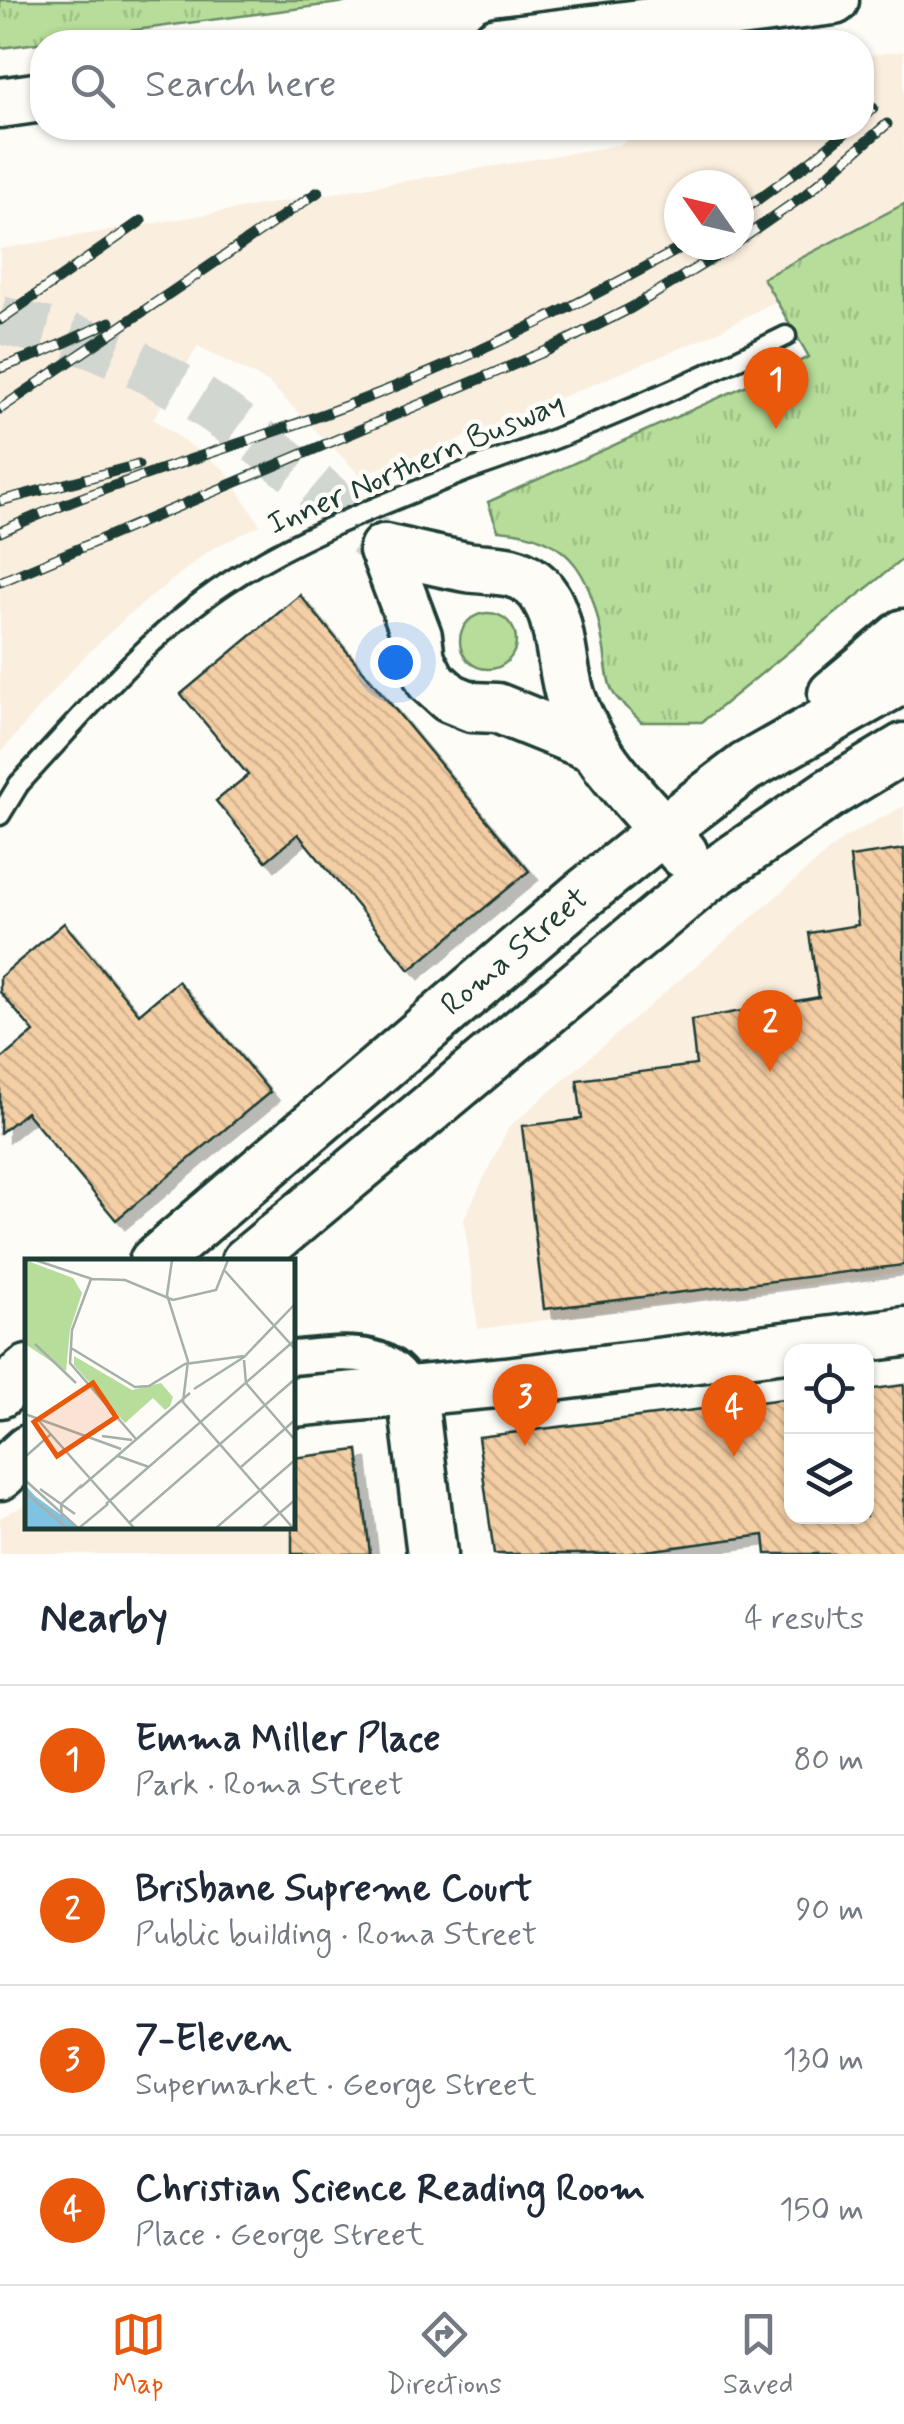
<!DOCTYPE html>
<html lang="en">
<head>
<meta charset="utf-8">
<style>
	body { margin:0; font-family:Mynerve,sans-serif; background:#f2f2f3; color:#1f2937 }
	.controls { position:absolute; right:30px; bottom:30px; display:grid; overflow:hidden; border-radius:20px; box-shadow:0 2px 8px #0004 }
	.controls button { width:90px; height:90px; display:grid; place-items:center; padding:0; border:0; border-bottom:2px solid #e0e1e3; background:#fff; color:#1f2937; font:50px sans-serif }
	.compass { position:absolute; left:664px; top:170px; width:90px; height:90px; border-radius:50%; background:#fff; box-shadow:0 2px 8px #0004; rotate:304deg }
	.you { position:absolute; left:395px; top:662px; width:35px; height:35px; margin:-25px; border:8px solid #fff; border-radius:50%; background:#1a73e8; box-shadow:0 0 0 15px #1a73e833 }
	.badge { display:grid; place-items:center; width:65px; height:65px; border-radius:50%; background:#ea580c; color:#fff; font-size:32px; font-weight:700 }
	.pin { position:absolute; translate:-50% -82px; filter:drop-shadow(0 2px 5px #0008) }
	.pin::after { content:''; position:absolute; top:52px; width:35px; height:30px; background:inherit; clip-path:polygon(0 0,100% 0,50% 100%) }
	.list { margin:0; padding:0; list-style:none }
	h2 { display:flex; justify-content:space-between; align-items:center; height:130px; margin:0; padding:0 40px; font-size:42px }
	h2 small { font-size:32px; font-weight:400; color:#747a83 }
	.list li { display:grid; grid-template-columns:65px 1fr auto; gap:30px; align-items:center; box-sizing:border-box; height:150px; padding:0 40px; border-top:2px solid #e0e1e3 }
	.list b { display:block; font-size:38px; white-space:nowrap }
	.list p { margin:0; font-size:32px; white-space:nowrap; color:#747a83 }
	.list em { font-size:32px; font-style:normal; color:#747a83 }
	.icon { flex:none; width:55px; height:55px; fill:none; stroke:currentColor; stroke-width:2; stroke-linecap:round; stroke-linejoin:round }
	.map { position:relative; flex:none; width:904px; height:1554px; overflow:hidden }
	.search { position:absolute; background:#fff; box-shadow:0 2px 8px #0004; left:30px; right:30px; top:30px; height:110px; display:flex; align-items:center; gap:25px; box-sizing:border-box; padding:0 35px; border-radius:40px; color:#747a83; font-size:38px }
	.sheet { height:730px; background:#fff }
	nav { display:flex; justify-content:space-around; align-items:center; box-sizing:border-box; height:140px; border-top:2px solid #e0e1e3; background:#fff; font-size:28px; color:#747a83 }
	nav a { display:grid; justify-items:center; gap:5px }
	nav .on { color:#ea580c }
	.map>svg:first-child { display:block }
	.built { fill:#faeede; fill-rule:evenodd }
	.park { fill:url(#park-tufts); stroke:#6a8d66; stroke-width:2.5 }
	.garden { fill:#b6dd99; stroke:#6a8d66; stroke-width:2.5 }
	.building { fill:url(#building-back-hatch); stroke:#1f3d34; stroke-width:2.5; filter:url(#shadow) }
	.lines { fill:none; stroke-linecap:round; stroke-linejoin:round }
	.secondary-tunnel { stroke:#d1d6d0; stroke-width:48; stroke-dasharray:48 24; stroke-linecap:butt }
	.lane-casing { stroke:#1f3d34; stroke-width:25 }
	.street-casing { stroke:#1f3d34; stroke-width:40 }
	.secondary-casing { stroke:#1f3d34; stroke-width:55 }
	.lane { stroke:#fdfcf7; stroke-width:18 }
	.street { stroke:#fdfcf7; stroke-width:32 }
	.secondary { stroke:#fdfcf7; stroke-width:48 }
	.rail-casing { stroke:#1f3d34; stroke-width:11 }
	.rail { stroke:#fdfcf7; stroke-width:8; stroke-dasharray:22; stroke-linecap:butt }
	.lane-bridge-casing { stroke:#1f3d34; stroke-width:25; stroke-linecap:butt }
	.lane-bridge { stroke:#fdfcf7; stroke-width:18 }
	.labels { text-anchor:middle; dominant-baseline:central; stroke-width:9; stroke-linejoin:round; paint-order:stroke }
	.street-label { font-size:32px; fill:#1f3d34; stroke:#fdfcf7 }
	.inset-road { fill:none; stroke:#a4b0a9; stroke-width:2.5 }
	.view { fill:#e8590c; fill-opacity:0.15; stroke:#e8590c; stroke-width:5 }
	.inset-edge { fill:none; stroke:#1f3d34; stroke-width:5 }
</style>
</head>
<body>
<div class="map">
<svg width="904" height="1554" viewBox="0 0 904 1554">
	<defs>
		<pattern id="park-tufts" width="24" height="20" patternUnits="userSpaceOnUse" patternTransform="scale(2.5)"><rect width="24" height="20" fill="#b6dd99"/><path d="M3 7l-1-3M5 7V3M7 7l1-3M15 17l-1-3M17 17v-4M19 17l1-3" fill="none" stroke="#9cbf84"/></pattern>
		<pattern id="building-back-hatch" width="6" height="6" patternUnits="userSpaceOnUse" patternTransform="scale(2.5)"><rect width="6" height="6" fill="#f4cea4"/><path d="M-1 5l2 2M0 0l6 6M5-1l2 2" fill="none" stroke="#d1b28e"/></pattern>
		<filter id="shadow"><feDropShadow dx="9" dy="9" stdDeviation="0" flood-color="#0004"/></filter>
	</defs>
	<rect width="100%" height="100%" fill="#fdfcf7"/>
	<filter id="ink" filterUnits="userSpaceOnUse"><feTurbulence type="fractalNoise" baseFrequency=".01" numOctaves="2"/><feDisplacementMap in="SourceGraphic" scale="20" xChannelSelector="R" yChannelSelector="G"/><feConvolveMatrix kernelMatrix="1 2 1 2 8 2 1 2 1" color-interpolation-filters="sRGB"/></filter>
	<g filter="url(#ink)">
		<g class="built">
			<path d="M904,51V204L764,277L776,301L707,337L456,441L360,475L269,383L198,346L153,419L225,470L260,525L210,550L126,617L78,663L0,753V249L619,145L645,128H862V56ZM679,185H739V245H679Z"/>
			<polygon points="904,806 904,1272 478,1329 464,1219 509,1127 844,838"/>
			<polygon points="359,1448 371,1554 0,1554 0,1518 27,1504 28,1526 292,1526 293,1456"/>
		</g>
		<g class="park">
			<polygon points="0,0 362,0 0,48"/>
			<path d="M904,204V558L702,722H641C633,713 621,704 614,694C607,683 606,663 604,649C592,581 577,535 498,530L488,502L809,357L763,278Z"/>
		</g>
		<circle class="garden" cx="488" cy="641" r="28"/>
		<g class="building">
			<polygon points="300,595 529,871 410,970 298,834 266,861 216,801 248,775 181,694"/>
			<polygon points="904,849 904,1265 544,1309 522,1126 582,1119 577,1080 696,1065 691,1020 819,997 809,933 858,925 850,857"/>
			<polygon points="64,923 139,1014 178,981 270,1092 116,1220 26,1112 0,1133 0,1060 34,1032 0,992 0,977"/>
			<polygon points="904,1385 904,1554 766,1554 764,1535 624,1554 494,1554 478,1437 792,1398 792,1516 866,1516 866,1390"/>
			<polygon points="358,1450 370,1554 292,1554 292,1458"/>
		</g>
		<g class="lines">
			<path class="secondary-tunnel" d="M0,320C37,329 75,337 111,352C214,397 303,473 384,549"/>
			<g class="lane-casing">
				<g id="lane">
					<path d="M469,470C578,433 683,387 786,336"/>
					<polyline points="0,815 19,784"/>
				</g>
			</g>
			<g class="street-casing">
				<path id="street" d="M292,1358C337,1355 390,1342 412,1392"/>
			</g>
			<g class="secondary-casing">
				<g id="secondary">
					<polyline points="497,42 834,0"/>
					<polyline points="0,103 42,97"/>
					<path d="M384,549C412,555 439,562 467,567C492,571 511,566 533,583C563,607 559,662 571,698C591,759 641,804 683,853"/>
					<polyline points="384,549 417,636 420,659 431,681 450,698 472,707 497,708 591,746"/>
					<polyline points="833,694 904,634"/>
					<polyline points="154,1262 581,896 663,830 746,767 904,678"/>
					<polyline points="246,1262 705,879 830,793 904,748"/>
					<polyline points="412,1392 432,1554"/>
					<polyline points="0,1393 28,1370"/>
					<polyline points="292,1402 506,1382 904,1332"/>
					<polyline points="0,1475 28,1450"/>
				</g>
			</g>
			<use href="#lane" class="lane"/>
			<use href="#street" class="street"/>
			<use href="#secondary" class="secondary"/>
			<g class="rail-casing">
				<g id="rail">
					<polyline points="862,118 873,108"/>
					<polyline points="739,213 812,160 851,128"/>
					<polyline points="739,241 805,195 887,124"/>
					<polyline points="0,320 141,221"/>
					<polyline points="0,368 44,352 110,322"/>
					<polyline points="0,409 318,192"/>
					<polyline points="0,501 138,465"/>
					<path d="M0,532C110,481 229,450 343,407C462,363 575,307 686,245"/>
					<polyline points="0,582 546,351 631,308 734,245"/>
				</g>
			</g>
			<use href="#rail" class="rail"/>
			<g class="lane-bridge-casing">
				<path id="lane-bridge" d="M19,784C84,714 147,636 227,583C301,534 387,503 469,470"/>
			</g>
			<use href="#lane-bridge" class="lane-bridge"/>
		</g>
	</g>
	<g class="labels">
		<g class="street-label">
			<text transform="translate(416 464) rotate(-23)">Inner Northern Busway</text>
			<text transform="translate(515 952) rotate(-40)">Roma Street</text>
		</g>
	</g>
	<g transform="translate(25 1259)">
		<rect width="270" height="270" fill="#fdfcf7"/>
		<path d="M0,1L48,19L57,34L45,71L41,112L0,85ZM49,97L107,131L136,124L148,138L145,147L140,151L128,139L100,164L49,106Z" fill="#b6dd99"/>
		<path d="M0,226L10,237L54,269H0Z" fill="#80c2e1"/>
		<path class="inset-road" d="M10,1L67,20L100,21L148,41L191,31L203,1M147,1L142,36L163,102L158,143L268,269M200,12L270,90M66,20L47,71L45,104L111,180M10,85L51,124M46,89L110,128L124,127L160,105L219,97M219,101L221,124L270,181M169,130L219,98L270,45M0,155L96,190M14,162L109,269M77,177L107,181M93,197L124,208M0,198L26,175M216,208L270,161M0,221L53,269M55,229L165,134M15,230L50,255M0,233L42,269M81,245L270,81M37,258L36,245L57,226M104,264L270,120M54,269L83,245M191,269L270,201M237,269L270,241"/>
		<path class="view" d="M68,124L91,158L32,197L9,163Z"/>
		<rect width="270" height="270" class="inset-edge"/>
	</g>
</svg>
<div class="controls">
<button><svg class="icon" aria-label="locate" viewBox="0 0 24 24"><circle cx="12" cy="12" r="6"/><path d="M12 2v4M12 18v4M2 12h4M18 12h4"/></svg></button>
<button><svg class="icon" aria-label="layers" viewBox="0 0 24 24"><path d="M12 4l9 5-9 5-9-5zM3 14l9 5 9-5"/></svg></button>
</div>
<svg class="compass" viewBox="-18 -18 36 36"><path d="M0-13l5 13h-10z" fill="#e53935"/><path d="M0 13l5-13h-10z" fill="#747a83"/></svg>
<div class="you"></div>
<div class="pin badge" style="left:776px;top:429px">1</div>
<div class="pin badge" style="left:770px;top:1072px">2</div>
<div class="pin badge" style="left:525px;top:1446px">3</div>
<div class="pin badge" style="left:734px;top:1457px">4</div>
<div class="search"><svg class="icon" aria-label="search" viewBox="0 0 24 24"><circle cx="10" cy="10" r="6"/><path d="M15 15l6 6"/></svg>Search here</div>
</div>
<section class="sheet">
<h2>Nearby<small>4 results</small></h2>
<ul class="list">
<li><span class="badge">1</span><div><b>Emma Miller Place</b><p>Park · Roma Street</p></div><em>80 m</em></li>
<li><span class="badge">2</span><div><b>Brisbane Supreme Court</b><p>Public building · Roma Street</p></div><em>90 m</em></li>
<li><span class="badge">3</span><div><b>7-Eleven</b><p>Supermarket · George Street</p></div><em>130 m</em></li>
<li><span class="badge">4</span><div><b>Christian Science Reading Room</b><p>Place · George Street</p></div><em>150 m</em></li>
</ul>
</section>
<nav>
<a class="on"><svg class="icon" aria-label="map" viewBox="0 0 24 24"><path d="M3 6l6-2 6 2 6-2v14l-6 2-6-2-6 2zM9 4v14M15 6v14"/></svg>Map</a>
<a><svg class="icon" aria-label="directions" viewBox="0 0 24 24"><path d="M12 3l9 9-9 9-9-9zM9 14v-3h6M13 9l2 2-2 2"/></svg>Directions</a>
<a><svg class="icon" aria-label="saved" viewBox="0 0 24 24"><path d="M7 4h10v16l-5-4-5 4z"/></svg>Saved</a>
</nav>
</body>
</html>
